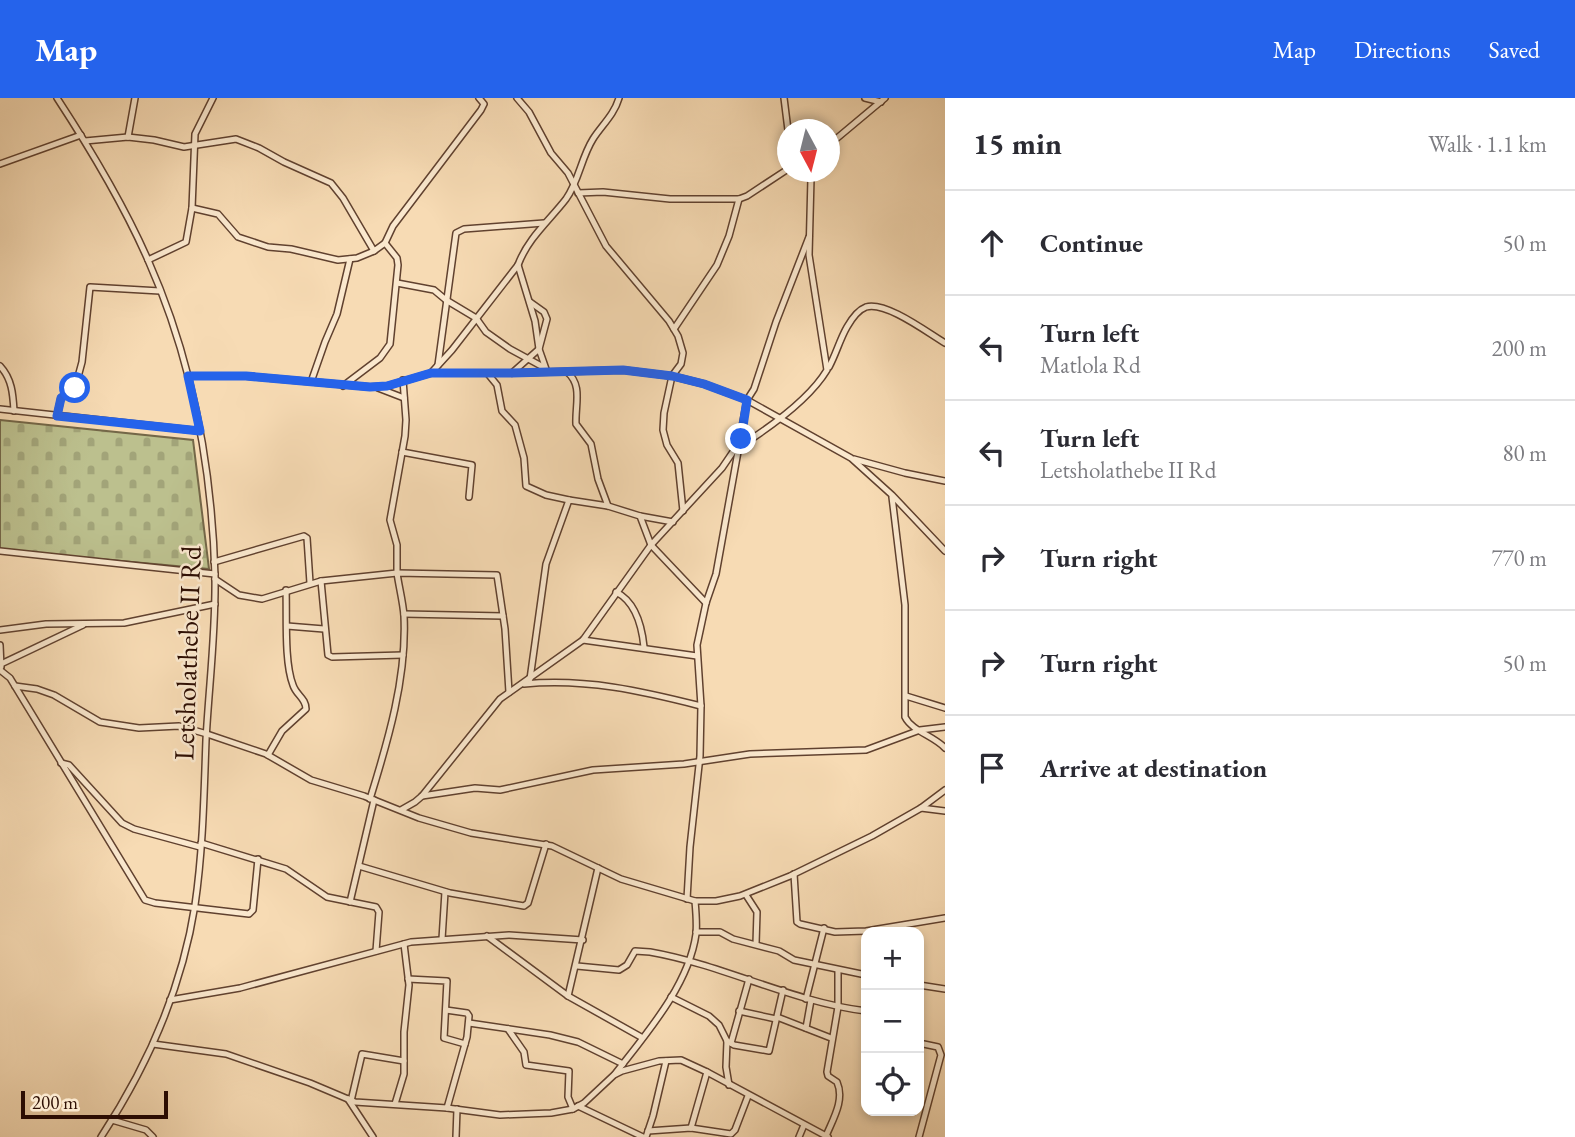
<!DOCTYPE html>
<html lang="en">
<head>
<meta charset="utf-8">
<style>
	body { margin:0; font-family:"EB Garamond",serif; background:#f7f7f7; color:#2b2b33 }
	.controls { position:absolute; right:21px; bottom:21px; display:grid; overflow:hidden; border-radius:14px; box-shadow:0 4px 10px #0003 }
	.controls button { width:63px; height:63px; display:grid; place-items:center; padding:0; border:0; border-bottom:2px solid #e1e1e2; background:#fff; color:#2b2b33; font:35px sans-serif }
	.compass { position:absolute; left:777px; top:21px; width:63px; height:63px; border-radius:50%; background:#fff; box-shadow:0 4px 10px #0003; rotate:173deg }
	.scale { position:absolute; left:21px; bottom:18px; width:147px; box-sizing:border-box; padding-left:7px; border:4px solid #2d0e03; border-top:0; font-size:19px; line-height:24px; white-space:nowrap; color:#2d0e03; -webkit-text-stroke:5px #fae8ce; paint-order:stroke }
	.stop { position:absolute; width:21px; height:21px; margin:-16px; border:5px solid #2563eb; border-radius:50%; background:#fff }
	.stop.end { background:#2563eb; border-color:#fff; box-shadow:0 2px 7px #0008 }
	.list { margin:0; padding:0; list-style:none }
	h2 { display:flex; justify-content:space-between; align-items:center; height:91px; margin:0; padding:0 28px; font-size:30px }
	h2 small { font-size:23px; font-weight:400; color:#7c7c81 }
	.list li { display:grid; grid-template-columns:46px 1fr auto; gap:21px; align-items:center; box-sizing:border-box; height:105px; padding:0 28px; border-top:2px solid #e1e1e2 }
	.list b { display:block; font-size:26px; white-space:nowrap }
	.list p { margin:0; font-size:23px; white-space:nowrap; color:#7c7c81 }
	.list em { font-size:23px; font-style:normal; color:#7c7c81 }
	.icon { flex:none; width:38px; height:38px; fill:none; stroke:currentColor; stroke-width:2; stroke-linecap:round; stroke-linejoin:round }
	.map { position:relative; flex:none; width:945px; height:1039px; overflow:hidden }
	header { display:flex; align-items:center; gap:42px; box-sizing:border-box; height:98px; padding:0 35px; background:#2563eb; color:#fff }
	header strong { font-size:33px }
	nav { display:flex; gap:38px; margin-inline-start:auto; font-size:24px }
	main { display:flex }
	aside { flex:1; background:#fff }
	.map>svg:first-child { display:block }
	.cemetery { fill:url(#cemetery-stones); stroke:#746748; stroke-width:2 }
	.lines { fill:none; stroke-linecap:round; stroke-linejoin:round }
	.minor-casing { stroke:#60412f; stroke-width:8 }
	.minor { stroke:#fae8ce; stroke-width:5 }
	.route { stroke:#2563eb; stroke-width:9 }
	.labels { text-anchor:middle; dominant-baseline:central; stroke-width:5; stroke-linejoin:round; paint-order:stroke }
	.street-label { font-size:28px; fill:#2d0e03; stroke:#fae8ce }
</style>
</head>
<body>
<header>
<strong>Map</strong>
<nav><a>Map</a><a>Directions</a><a>Saved</a></nav>
</header>
<main>
<div class="map">
<svg width="945" height="1039" viewBox="0 0 945 1039">
	<defs>
		<pattern id="cemetery-stones" width="16" height="16" patternUnits="userSpaceOnUse" patternTransform="scale(1.75)"><rect width="16" height="16" fill="#bcc08e"/><path d="M2 7V4a2 2 0 0 1 4 0v3zM10 15v-3a2 2 0 0 1 4 0v3z" fill="#a2a479"/></pattern>
	</defs>
	<rect width="100%" height="100%" fill="#f7dbb4"/>
	<filter id="stains"><feTurbulence type="fractalNoise" baseFrequency=".00286" numOctaves="4"/><feColorMatrix values="0 0 0 0 .2 0 0 0 0 .09 0 0 0 0 .02 0 0 0 .5 -.17"/></filter>
	<radialGradient id="worn" r=".72"><stop offset=".6" stop-color="#630" stop-opacity="0"/><stop offset="1" stop-color="#630" stop-opacity=".3"/></radialGradient>
	<polygon class="cemetery" points="0,322 193,342 209,471 0,452"/>
	<g class="lines">
		<g class="minor-casing">
			<g id="minor">
				<path d="M57,0C91,52 123,105 148,162C192,261 212,371 215,478C216,533 209,587 206,642C204,697 203,752 195,807C182,890 147,969 101,1039"/>
				<polyline points="517,0 529,14 551,55 568,75 606,148 669,223 678,238 683,255 681,266 672,278 664,315 663,332 667,347 678,365 683,413"/>
				<polyline points="784,0 788,32"/>
				<polyline points="865,0 881,4"/>
				<polyline points="128,39 135,0"/>
				<polyline points="85,43 128,39 154,42 184,49 236,41 259,50 284,64 331,85 343,100 374,153 385,145 397,160 398,167 390,246 380,260 343,288"/>
				<polyline points="830,46 885,0"/>
				<polyline points="0,66 81,37"/>
				<polyline points="578,95 603,94 670,101 739,101 747,98 788,71"/>
				<polyline points="192,110 218,116 238,139 268,149 291,151 338,162 357,160 374,153"/>
				<polyline points="385,145 393,128 481,12 484,6 479,0"/>
				<polyline points="148,162 186,144 192,110 195,36 213,0"/>
				<polyline points="518,167 535,223 539,251 546,271"/>
				<polyline points="397,185 434,192 446,202 476,220 486,234 510,251 545,270"/>
				<polyline points="674,231 717,167 729,138 739,101"/>
				<polyline points="438,267 456,135 464,131 544,125"/>
				<path d="M0,268C12,281 13,296 14,313"/>
				<path d="M829,269C836,256 840,241 847,229C851,222 858,212 866,209C886,203 928,235 945,245"/>
				<path d="M567,274C583,287 575,307 576,326L591,346L598,381L608,408"/>
				<path d="M431,275L452,252L518,167C528,140 549,123 566,101C579,83 581,60 593,41C602,27 614,17 619,0"/>
				<polyline points="512,275 539,251 547,221 544,214 530,204"/>
				<polyline points="488,276 497,287 502,313 515,327 524,360 526,388 546,397 569,402"/>
				<polyline points="188,278 246,278 370,289 387,288 431,275 512,275 623,272 672,278 704,286 747,302 851,360 892,397 945,453"/>
				<polyline points="311,284 325,244 337,216 350,161"/>
				<polyline points="378,290 404,300"/>
				<polyline points="0,311 200,333"/>
				<polyline points="57,318 61,300 75,290 82,264 90,189 160,193"/>
				<path d="M739,349C769,330 809,302 827,272L809,157L811,80L806,74"/>
				<polyline points="402,354 472,367 469,399"/>
				<polyline points="854,361 905,375 945,383"/>
				<path d="M892,399L905,507V619C912,633 934,638 945,650"/>
				<polyline points="640,418 673,424"/>
				<polyline points="0,453 215,476"/>
				<polyline points="214,464 304,438 307,440 310,485"/>
				<polyline points="215,481 239,497 262,501 321,483 397,475 397,447 390,422 405,338 406,322 403,282"/>
				<polyline points="321,483 328,557 332,559 403,557"/>
				<path d="M616,494C636,504 642,529 644,549"/>
				<polyline points="404,516 503,518"/>
				<polyline points="287,528 324,531"/>
				<polyline points="0,532 46,526 124,525 215,506"/>
				<polyline points="583,542 697,558"/>
				<polyline points="0,547 1,569"/>
				<polyline points="1,566 83,527"/>
				<polyline points="0,572 10,580 145,802 155,805 249,816 253,812 258,761"/>
				<polyline points="530,581 546,466 569,402 608,408 640,418 651,447 706,505"/>
				<path d="M524,586C585,580 642,593 701,608"/>
				<polyline points="15,588 37,591 54,597 100,624 139,630 179,628 207,636 266,656 311,682 364,698 419,720 471,735 552,748 621,781 695,803 716,803 740,798 790,778 872,738 921,710 945,692"/>
				<polyline points="906,598 945,610"/>
				<path d="M268,657L282,633L306,611C306,600 296,597 293,587C284,564 287,518 286,492"/>
				<polyline points="61,665 69,667 122,725 134,731 200,749"/>
				<polyline points="422,698 475,690 500,692 593,672 684,666 750,656 866,652 920,632 945,629"/>
				<path d="M370,701C388,643 407,579 404,518C403,504 399,489 397,475L497,477L505,531L509,594"/>
				<polyline points="921,710 945,713"/>
				<polyline points="401,712 415,704 422,698 500,601 583,542 651,447 722,370 739,345 747,302 754,291 776,224 809,139"/>
				<polyline points="201,745 286,771 327,799 376,809 379,814 376,853"/>
				<polyline points="359,768 450,795 524,808 528,805 546,746"/>
				<polyline points="794,776 797,824 800,826 835,834 866,833 945,820"/>
				<polyline points="746,797 757,814 756,846"/>
				<polyline points="687,801 690,749 700,658 701,608 697,547 706,505 716,476 739,348"/>
				<polyline points="350,804 374,702"/>
				<polyline points="696,834 720,834 733,841 779,853 794,862 866,877"/>
				<polyline points="487,838 568,898 641,939"/>
				<polyline points="442,841 445,794"/>
				<path d="M577,868L619,872L627,867L635,853L650,854C724,867 792,904 866,913"/>
				<polyline points="408,881 447,883 444,940 465,946"/>
				<polyline points="919,887 945,891"/>
				<polyline points="568,898 598,770"/>
				<polyline points="671,899 709,918 719,927 727,943 726,969 729,987"/>
				<polyline points="806,901 824,830"/>
				<polyline points="170,902 240,890 411,844 509,837 583,842"/>
				<polyline points="446,912 467,915 469,918 467,939 447,1010"/>
				<polyline points="739,913 776,921"/>
				<polyline points="777,919 831,940"/>
				<polyline points="469,925 550,937 578,944 623,966"/>
				<polyline points="806,930 811,902"/>
				<polyline points="508,931 524,954 526,967 569,973 568,999 573,1011"/>
				<polyline points="727,943 734,947 769,953 783,892"/>
				<polyline points="731,945 749,881"/>
				<polyline points="919,945 938,949 941,957 919,1039"/>
				<polyline points="153,946 226,956 310,985 355,1004 447,1010 500,1017 551,1015 573,1011 584,1005 614,977 622,973 659,963 681,962 707,974 828,1039"/>
				<path d="M615,976C646,936 689,887 696,836C697,826 696,814 695,803"/>
				<polyline points="348,1001 373,1039"/>
				<polyline points="351,1003 362,956 404,963"/>
				<polyline points="395,1006 404,976 404,934 409,887 404,846"/>
				<polyline points="578,1008 643,1039"/>
				<polyline points="112,1022 146,1032 153,1039"/>
				<polyline points="691,1030 707,974"/>
				<polyline points="648,1033 691,1030 731,1036 735,1032 748,998"/>
				<path d="M826,1038C833,1021 845,1002 837,984L828,978L827,974L838,909V872"/>
				<polyline points="456,1039 457,1011"/>
				<polyline points="646,1039 653,1018 666,963"/>
				<polyline points="799,1039 804,1027"/>
			</g>
		</g>
		<use href="#minor" class="minor"/>
	</g>
	<g class="lines">
		<polyline class="route" points="75,290 61,300 57,318 200,333 188,278 246,278 370,289 387,288 431,275 512,275 623,272 672,278 704,286 747,302 741,341"/>
	</g>
	<g class="labels">
		<g class="street-label">
			<text transform="translate(187 555) rotate(-88)">Letsholathebe II Rd</text>
		</g>
	</g>
	<rect width="100%" height="100%" filter="url(#stains)"/>
	<rect width="100%" height="100%" fill="url(#worn)"/>
</svg>
<div class="controls">
<button>+</button>
<button>−</button>
<button><svg class="icon" aria-label="locate" viewBox="0 0 24 24"><circle cx="12" cy="12" r="6"/><path d="M12 2v4M12 18v4M2 12h4M18 12h4"/></svg></button>
</div>
<svg class="compass" viewBox="-18 -18 36 36"><path d="M0-13l5 13h-10z" fill="#e53935"/><path d="M0 13l5-13h-10z" fill="#7c7c81"/></svg>
<div class="scale">200 m</div>
<div class="stop" style="left:75px;top:290px"></div>
<div class="stop end" style="left:741px;top:341px"></div>
</div>
<aside>
<h2>15 min<small>Walk · 1.1 km</small></h2>
<ul class="list">
<li><svg class="icon" aria-label="ahead" viewBox="0 0 24 24"><path d="M12 20V5M6 11l6-6 6 6"/></svg><div><b>Continue</b></div><em>50 m</em></li>
<li><svg class="icon" aria-label="left" viewBox="0 0 24 24"><path d="M17 20v-9H6M10 6l-5 5 5 5"/></svg><div><b>Turn left</b><p>Matlola Rd</p></div><em>200 m</em></li>
<li><svg class="icon" aria-label="left" viewBox="0 0 24 24"><path d="M17 20v-9H6M10 6l-5 5 5 5"/></svg><div><b>Turn left</b><p>Letsholathebe II Rd</p></div><em>80 m</em></li>
<li><svg class="icon" aria-label="right" viewBox="0 0 24 24"><path d="M7 20v-9h11M14 6l5 5-5 5"/></svg><div><b>Turn right</b></div><em>770 m</em></li>
<li><svg class="icon" aria-label="right" viewBox="0 0 24 24"><path d="M7 20v-9h11M14 6l5 5-5 5"/></svg><div><b>Turn right</b></div><em>50 m</em></li>
<li><svg class="icon" aria-label="arrive" viewBox="0 0 24 24"><path d="M6 21V4h12l-3 4 3 4H6"/></svg><div><b>Arrive at destination</b></div></li>
</ul>
</aside>
</main>
</body>
</html>
